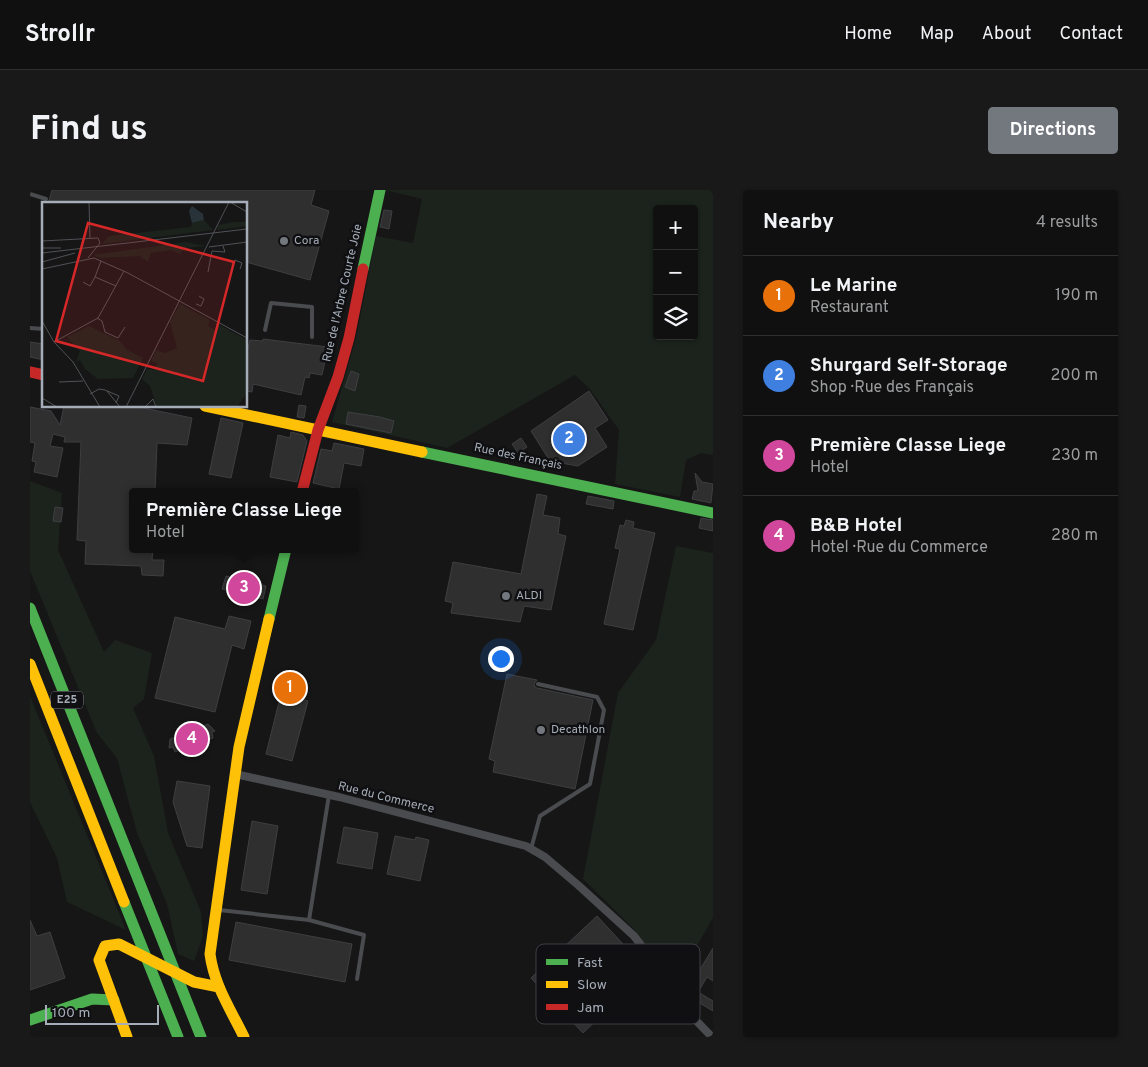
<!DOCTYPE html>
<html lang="en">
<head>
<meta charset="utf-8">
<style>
	body { margin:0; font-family:Overpass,sans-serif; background:#191919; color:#f1f3f6 }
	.controls { position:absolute; right:15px; top:15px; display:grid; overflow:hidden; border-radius:5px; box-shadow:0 1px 4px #0004 }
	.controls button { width:45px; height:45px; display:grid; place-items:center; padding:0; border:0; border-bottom:1px solid #303030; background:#101010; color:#f1f3f6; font:25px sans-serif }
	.scale { position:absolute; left:15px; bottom:12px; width:114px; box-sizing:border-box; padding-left:5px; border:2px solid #a5adb8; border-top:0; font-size:14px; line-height:18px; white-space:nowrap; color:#a5adb8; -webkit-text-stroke:4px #101012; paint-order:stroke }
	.you { position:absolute; left:470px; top:468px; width:18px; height:18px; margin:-12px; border:4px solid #fff; border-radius:50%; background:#1a73e8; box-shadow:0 0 0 8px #1a73e833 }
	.badge { display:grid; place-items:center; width:32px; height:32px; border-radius:50%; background:#73787f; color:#fff; font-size:16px; font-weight:700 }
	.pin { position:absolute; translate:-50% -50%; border:2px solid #fff; box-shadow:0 1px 5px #0006 }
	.popup { position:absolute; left:99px; top:298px; width:230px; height:65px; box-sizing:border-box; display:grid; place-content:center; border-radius:5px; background:#101010; filter:drop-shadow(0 1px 4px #0005); font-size:16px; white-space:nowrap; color:#9c9d9f }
	.popup b { font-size:19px; color:#f1f3f6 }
	.popup::after { content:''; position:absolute; left:50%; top:100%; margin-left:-10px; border:10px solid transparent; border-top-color:#101010 }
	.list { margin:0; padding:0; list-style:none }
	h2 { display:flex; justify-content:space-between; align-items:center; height:65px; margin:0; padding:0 20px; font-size:21px }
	h2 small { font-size:16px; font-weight:400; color:#9c9d9f }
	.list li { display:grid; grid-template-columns:32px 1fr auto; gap:15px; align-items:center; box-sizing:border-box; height:80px; padding:0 20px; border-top:1px solid #303030 }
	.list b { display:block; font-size:19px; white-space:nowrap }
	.list p { margin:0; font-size:16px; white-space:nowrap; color:#9c9d9f }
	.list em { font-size:16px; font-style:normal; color:#9c9d9f }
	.icon { flex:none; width:28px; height:28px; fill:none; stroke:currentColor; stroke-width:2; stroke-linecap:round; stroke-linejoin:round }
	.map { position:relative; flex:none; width:683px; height:847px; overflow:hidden; border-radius:5px }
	header { display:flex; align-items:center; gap:30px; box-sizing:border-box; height:70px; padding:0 25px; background:#101010; border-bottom:1px solid #303030 }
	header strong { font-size:24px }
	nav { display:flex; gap:28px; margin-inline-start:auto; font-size:18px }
	.intro { display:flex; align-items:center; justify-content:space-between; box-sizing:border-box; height:120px; padding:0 30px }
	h1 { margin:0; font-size:35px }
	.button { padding:12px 22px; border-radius:5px; background:#73787f; color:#fff; font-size:18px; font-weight:700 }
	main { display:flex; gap:30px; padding:0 30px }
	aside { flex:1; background:#101010; border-radius:5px; box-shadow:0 1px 4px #0004 }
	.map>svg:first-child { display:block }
	.green { fill:#1b231c; fill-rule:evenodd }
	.building { fill:#2f2f30; stroke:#3e3f42 }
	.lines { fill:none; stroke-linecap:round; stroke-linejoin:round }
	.lane { stroke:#494b4f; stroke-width:4 }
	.street { stroke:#494b4f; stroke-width:8 }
	.fast { stroke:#4caf50; stroke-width:11 }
	.slow { stroke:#ffc107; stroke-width:11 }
	.jam { stroke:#c62828; stroke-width:11 }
	.poi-dot { fill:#73787f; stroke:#101012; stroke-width:2 }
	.labels { text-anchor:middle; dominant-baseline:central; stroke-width:5; stroke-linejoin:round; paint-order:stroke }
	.shield { fill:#101012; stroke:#787e86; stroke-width:1 }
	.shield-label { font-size:11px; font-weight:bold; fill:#a5adb8 }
	.poi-label { font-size:12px; fill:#a5adb8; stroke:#101012; text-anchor:start }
	.street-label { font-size:12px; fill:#a5adb8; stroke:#101012 }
	.inset-road { fill:none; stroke:#4f5257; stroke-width:1 }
	.view { fill:#d62828; fill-opacity:0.15; stroke:#d62828; stroke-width:2.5 }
	.inset-edge { fill:none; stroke:#a5adb8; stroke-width:2.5 }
	.key { fill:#101012; stroke:#3d3f44; stroke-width:1 }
	.key-label { font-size:14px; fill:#a5adb8 }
</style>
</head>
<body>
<header>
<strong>Strollr</strong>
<nav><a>Home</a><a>Map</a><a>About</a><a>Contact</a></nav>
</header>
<div class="intro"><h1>Find us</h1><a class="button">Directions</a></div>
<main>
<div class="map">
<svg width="683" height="847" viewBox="0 0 683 847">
	<rect width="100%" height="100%" fill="#161616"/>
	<g class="green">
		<path d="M355,0H683V265L671,263L656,270L650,307L585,294L589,240L559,198L545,185L417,258L302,232L326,148L346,46L383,53L392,9ZM627,19H664V146H627Z"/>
		<polygon points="0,291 32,303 28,360 74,462 85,450 122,463 114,509 103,518 124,566 138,643 171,722 173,746 164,771 148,764 137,714 107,643 87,568 67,543 0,381"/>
		<polygon points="646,356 683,363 683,728 645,794 602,737 553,689 588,503 626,450"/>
		<polygon points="0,506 96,740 37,712 27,668 0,612"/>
	</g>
	<g class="building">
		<polygon points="22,0 285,0 281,15 299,21 280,90 216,72 216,14 18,14"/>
		<polygon points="354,20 362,21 359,39 350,37"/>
		<polygon points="233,149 298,157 292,185 280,183 279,188 275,187 271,205 223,194 222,202 216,201 216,167 220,150 233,151"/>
		<polygon points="0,152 14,154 14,170 0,167"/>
		<polygon points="321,181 329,184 325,201 315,197"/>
		<polygon points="559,201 578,230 565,238 577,257 548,276 520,271 501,241"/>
		<polygon points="269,215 276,216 274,228 267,227"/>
		<polygon points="34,216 104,216 162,228 157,255 127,253 125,302 103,302 103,359 123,359 122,370 134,370 133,386 112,385 111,376 55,374 56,351 47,350 51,252 34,252 35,247 23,244 20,256 33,258 27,287 4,282 6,272 2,271 5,253 0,252 0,217 21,221 30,235"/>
		<polygon points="318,222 350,227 364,231 361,243 316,234"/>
		<polygon points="191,228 213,233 201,288 179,284"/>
		<polygon points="261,242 273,245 277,251 267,292 240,287 248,245 260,248"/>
		<polygon points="491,248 497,257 488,263 482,254"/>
		<polygon points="304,253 334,259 331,276 314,273 309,299 283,293 291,259 302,261"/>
		<polygon points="665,283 672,292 683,294 681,313 662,309 664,301 668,301"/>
		<polygon points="507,304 517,306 513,325 530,328 528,344 536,346 521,420 494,416 490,432 421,423 423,413 415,411 423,372 491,384"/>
		<polygon points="558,306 584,311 583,319 556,314"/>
		<polygon points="25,317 33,318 31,332 23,331"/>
		<polygon points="671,328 683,330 683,341 669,338"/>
		<polygon points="596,330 604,332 603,338 625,343 603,440 574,434 590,359 585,358 590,335 594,336"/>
		<polygon points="196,386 236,396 233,409 192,399"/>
		<polygon points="199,426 221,431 214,459 202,455 185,522 125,508 145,427 195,439"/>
		<polygon points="256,484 272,488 268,508 278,511 262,571 236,564"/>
		<polygon points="477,484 507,490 504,494 505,497 507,498 563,510 545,599 463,582 465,571 459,569"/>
		<polygon points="178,534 185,541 182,542 183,548 145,562 143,557 139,558 140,549"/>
		<polygon points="147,591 180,596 172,658 157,656 143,612"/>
		<polygon points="222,631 248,636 237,704 211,700"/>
		<polygon points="314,637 348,643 342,679 307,673"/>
		<polygon points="365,646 385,650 386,647 399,650 390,691 357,684"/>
		<polygon points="567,726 618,781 553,843 501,788"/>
		<polygon points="0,730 7,746 20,742 35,788 0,800"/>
		<polygon points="206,732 322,754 315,792 199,770"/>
		<polygon points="683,758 683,791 677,787 668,802 683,811 683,821 661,808 663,805 657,801"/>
	</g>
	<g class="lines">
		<g class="lane">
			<polyline points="0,4 16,9"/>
			<polyline points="0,138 14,139"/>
			<polyline points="235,140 241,113 282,117 282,147"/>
			<polyline points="501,659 510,626 560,594 574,520 567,507 508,494"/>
			<polyline points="189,720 279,730 299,605"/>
			<polyline points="279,730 334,745 327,789"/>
		</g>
		<polyline class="street" points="205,584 309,607 496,656 515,667 548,695 604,746 614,759 650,814 682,847"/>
		<g class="fast">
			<polyline points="333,79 350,0"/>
			<polyline points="392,262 683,323"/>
			<polyline points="0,418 171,847"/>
			<polyline points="239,429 256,359"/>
			<polyline points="94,712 148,847"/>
			<polyline points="0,830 62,809 84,810"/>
		</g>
		<g class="slow">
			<polyline points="175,216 392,262"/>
			<polyline points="0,474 94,712"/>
			<polyline points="97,847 69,770 75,756 89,754 164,792 189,797"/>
			<path d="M214,847C201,820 184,795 180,764L209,557L239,429"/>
		</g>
		<g class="jam">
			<polyline points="0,182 14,185"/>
			<polyline points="272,302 288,240 308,187 319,148 333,79"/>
		</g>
	</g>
	<g class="poi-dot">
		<circle cx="254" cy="51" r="5"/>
		<circle cx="476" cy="406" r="5"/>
		<circle cx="511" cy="540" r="5"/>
	</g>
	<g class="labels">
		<rect class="shield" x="21" y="501.5" width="32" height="17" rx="4"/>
		<g class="shield-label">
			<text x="37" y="510">E25</text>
		</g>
		<g class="poi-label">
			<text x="264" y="51">Cora</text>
			<text x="486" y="406">ALDI</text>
			<text x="521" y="540">Decathlon</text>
		</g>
		<g class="street-label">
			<text transform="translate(313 103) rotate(-77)">Rue de l'Arbre Courte Joie</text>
			<text transform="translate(488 267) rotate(12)">Rue des Français</text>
			<text transform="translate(356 608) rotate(14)">Rue du Commerce</text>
		</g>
	</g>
	<g transform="translate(12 12)">
		<rect width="205" height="205" fill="#161616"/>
		<path d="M162,18L171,28L60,42L67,34L149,25L150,21ZM191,20H205V24L175,28L176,23ZM144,40L164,44L143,46L138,52L129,48L109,51L106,60L98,54L59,56L51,53ZM138,102L168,118L166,124L173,128L176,122L205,138V191L195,205H115L108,184L100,177L105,167L114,168L115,161L109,159L114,148L123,151L135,146L128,120ZM47,124L78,139L85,148L101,156L91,176L56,177L43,167L38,158L34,160L38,149L25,135Z" fill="#1b231c"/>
		<path d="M150,4L161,12L162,18L150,21L147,9Z" fill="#283339"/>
		<path class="inset-road" d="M47,0L48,37M188,0L205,10M0,39L56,36L58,41L46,56M167,45L205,40M0,46H19M0,51L205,27M59,59L53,75L74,84M0,60L33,51M190,63L193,58L200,61L198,67M0,67L52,56L86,71L205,136M166,70L170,49L183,50L181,44M41,80L48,84L53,75M154,102L159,104L162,97L157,94M55,116L60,119L63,130L76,136L83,125M0,119L12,140L31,160L58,205M12,140L56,116L82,69M17,180L41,179M65,189L78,205M48,192L57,187L63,188L77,194L74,201M0,196L15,205M84,205L187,0M103,205L111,197L114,205"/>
		<path class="view" d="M46,21L192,60L161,179L14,139Z"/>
		<rect width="205" height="205" class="inset-edge"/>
	</g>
	<rect x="506" y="754" width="164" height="80" rx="8" class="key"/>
	<rect x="516" y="769" width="22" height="6" fill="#4caf50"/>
	<rect x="516" y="791" width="22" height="7" fill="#ffc107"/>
	<rect x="516" y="814" width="22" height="6" fill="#c62828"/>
	<g class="key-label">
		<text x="547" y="777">Fast</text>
		<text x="547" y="799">Slow</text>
		<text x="547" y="822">Jam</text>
	</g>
</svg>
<div class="controls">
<button>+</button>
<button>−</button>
<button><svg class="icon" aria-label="layers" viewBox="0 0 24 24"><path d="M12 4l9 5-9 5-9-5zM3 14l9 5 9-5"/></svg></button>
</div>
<div class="scale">100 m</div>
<div class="you"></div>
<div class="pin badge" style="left:260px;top:498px;background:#e8710a">1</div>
<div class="pin badge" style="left:539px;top:249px;background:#3f7fe0">2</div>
<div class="pin badge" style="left:214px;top:398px;background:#d1479c">3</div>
<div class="popup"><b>Première Classe Liege</b>Hotel</div>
<div class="pin badge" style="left:162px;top:549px;background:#d1479c">4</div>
</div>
<aside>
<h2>Nearby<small>4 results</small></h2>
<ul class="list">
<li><span class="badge" style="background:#e8710a">1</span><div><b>Le Marine</b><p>Restaurant</p></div><em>190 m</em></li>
<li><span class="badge" style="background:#3f7fe0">2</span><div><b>Shurgard Self-Storage</b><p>Shop · Rue des Français</p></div><em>200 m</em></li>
<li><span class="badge" style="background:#d1479c">3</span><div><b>Première Classe Liege</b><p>Hotel</p></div><em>230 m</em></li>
<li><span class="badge" style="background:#d1479c">4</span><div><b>B&amp;B Hotel</b><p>Hotel · Rue du Commerce</p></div><em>280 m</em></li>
</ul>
</aside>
</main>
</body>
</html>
